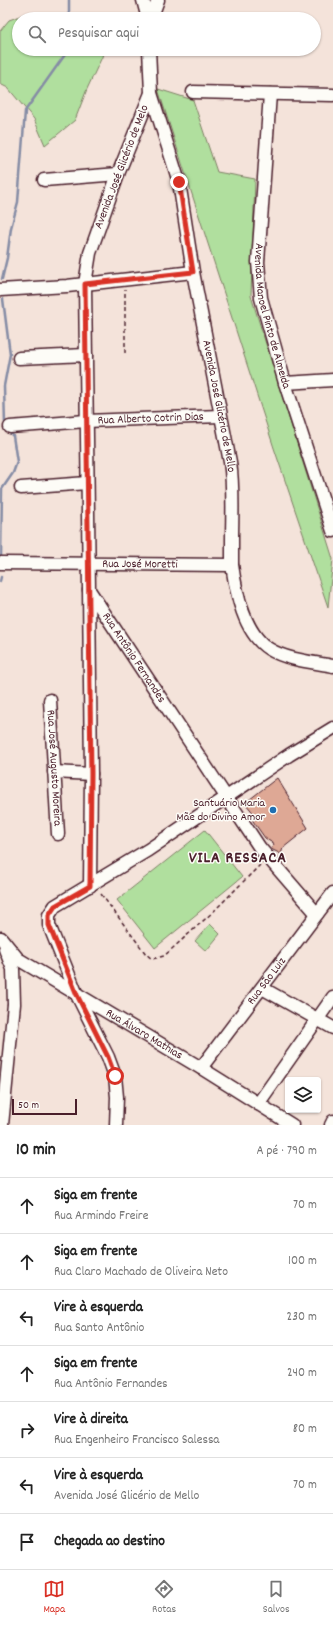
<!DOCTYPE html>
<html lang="pt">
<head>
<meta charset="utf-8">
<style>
	body { margin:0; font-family:Dekko,sans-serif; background:#f2f2f2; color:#222 }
	.controls { position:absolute; right:12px; bottom:12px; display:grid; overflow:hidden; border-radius:4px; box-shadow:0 1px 3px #0004 }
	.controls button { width:36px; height:36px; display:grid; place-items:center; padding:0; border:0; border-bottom:1px solid #e0e0e0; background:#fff; color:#222; font:20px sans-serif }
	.scale { position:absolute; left:12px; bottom:10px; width:65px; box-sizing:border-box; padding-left:4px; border:2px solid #4a1f2b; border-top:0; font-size:11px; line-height:14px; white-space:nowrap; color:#4a1f2b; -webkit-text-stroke:3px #fdfcf7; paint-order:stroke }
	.stop { position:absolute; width:12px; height:12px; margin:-9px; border:3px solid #d93025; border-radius:50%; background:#fff }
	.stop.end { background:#d93025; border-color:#fff; box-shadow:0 1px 4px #0008 }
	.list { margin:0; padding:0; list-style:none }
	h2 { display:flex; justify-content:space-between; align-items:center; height:52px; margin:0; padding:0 16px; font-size:17px }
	h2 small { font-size:13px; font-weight:400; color:#767676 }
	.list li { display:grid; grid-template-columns:26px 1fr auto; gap:12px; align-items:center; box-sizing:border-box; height:56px; padding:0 16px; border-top:1px solid #e0e0e0 }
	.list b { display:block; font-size:15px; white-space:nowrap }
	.list p { margin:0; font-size:13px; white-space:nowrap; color:#767676 }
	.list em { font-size:13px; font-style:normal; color:#767676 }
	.icon { flex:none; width:22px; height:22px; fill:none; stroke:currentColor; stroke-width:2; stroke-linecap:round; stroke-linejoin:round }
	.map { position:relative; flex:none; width:333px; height:1125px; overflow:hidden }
	.search { position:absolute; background:#fff; box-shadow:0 1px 3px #0004; left:12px; right:12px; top:12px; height:44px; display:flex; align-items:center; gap:10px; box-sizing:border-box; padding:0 14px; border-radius:22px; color:#767676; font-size:15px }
	.sheet { height:444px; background:#fff }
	nav { display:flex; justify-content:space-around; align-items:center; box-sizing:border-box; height:56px; border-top:1px solid #e0e0e0; background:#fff; font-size:11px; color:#767676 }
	nav a { display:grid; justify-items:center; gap:2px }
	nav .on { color:#d93025 }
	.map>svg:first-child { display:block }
	.green { fill:#b0df9e; stroke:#7d7f64 }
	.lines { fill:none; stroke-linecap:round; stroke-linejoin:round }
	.stream { stroke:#858ca5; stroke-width:2.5 }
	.building { fill:#dea895; stroke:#4a1f2b }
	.minor-casing { stroke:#4a1f2b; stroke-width:15 }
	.path { stroke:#4a1f2b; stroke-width:1.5; stroke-dasharray:4 3; stroke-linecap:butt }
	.minor { stroke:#fdfcf7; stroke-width:12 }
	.route { stroke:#d93025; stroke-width:5 }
	.poi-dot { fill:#1f6fb2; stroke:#fdfcf7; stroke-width:1.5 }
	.labels { text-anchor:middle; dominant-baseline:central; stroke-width:3; stroke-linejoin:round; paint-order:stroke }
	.street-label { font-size:12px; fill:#4a1f2b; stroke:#fdfcf7 }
	.poi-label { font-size:12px; fill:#4a1f2b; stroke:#fdfcf7; text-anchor:end }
	.district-label { font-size:16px; font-weight:bold; letter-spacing:1px; fill:#4a1f2b; stroke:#fdfcf7 }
</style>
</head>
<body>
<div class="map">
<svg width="333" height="1125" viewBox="0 0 333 1125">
	<rect width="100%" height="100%" fill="#f4e3da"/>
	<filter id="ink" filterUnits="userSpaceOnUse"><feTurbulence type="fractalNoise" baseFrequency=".025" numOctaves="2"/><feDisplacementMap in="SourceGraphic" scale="8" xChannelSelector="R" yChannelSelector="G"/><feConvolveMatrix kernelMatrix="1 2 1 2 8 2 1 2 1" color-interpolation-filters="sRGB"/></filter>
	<g filter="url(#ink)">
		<g class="green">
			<polygon points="43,13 62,19 19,19 19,49 104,49 102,57 87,89 75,120 45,145 34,119 8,88 0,84 0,31 9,20 26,14"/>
			<polygon points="158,89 193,100 217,172 255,179 251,296 333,559 328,607 274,448"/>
			<polygon points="205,830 242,877 155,948 117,900"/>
			<polygon points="210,924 220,934 206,951 195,941"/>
		</g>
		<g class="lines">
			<g class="stream">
				<polyline points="69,0 69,19"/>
				<polyline points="2,279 7,258 11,228 18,202 25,111 69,49"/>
				<polyline points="3,299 10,354 4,386 5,425"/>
				<polyline points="1,557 2,489 13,473 17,462 13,436 8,431"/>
				<polyline points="0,581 1,577"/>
			</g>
		</g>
		<polygon class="building" points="277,778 308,828 283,848 281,854 271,849 274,844 265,838 253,821 256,816 245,803"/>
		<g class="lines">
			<g class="minor-casing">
				<g id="minor">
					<polyline points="143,0 148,19"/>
					<polyline points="151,19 158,0"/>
					<path id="s1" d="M149,49L151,93L118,174L90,253L85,284L89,590L260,848L317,914"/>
					<polyline points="193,92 333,95"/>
					<path id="s2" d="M151,93L179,182L193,272L230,462C234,488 232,515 232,541C232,549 232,557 232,565C236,593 244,633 269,649C287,660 312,662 333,666"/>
					<path id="s3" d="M270,94L258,262L261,298L285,383L333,531"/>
					<polyline points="44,180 118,174"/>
					<polyline points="0,290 67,286 193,272"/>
					<polyline points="19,358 86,355"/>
					<polyline points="285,383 333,380"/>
					<path id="s4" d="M10,427L86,421L220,416"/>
					<polyline points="21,488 87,483"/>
					<path id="s5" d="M0,563L232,565"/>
					<polyline points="89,590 91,774 90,886"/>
					<path id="s6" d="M50,700L58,834"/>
					<polyline points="54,772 91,774"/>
					<path id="s7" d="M1,938L18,959L201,1068L292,1125"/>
					<polyline points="262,988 333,1028"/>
					<path id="s8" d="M201,1068L333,893"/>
					<polyline points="258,1104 333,997"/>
					<polyline points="2,1125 14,1004 13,969 5,949"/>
					<polyline points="116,1125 117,1097 115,1076 108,1057 77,995 49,925 49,915 55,906 148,850 289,755 333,728"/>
					<polyline points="331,1125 333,1121"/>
				</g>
			</g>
			<g class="path">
				<polyline points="125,353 125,289"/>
				<polyline points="101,894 146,954 152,959 164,956 213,912 260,865"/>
			</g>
			<use href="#minor" class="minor"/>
		</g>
	</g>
	<g class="lines" filter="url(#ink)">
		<polyline class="route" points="115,1076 108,1057 77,995 49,925 49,915 55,906 90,886 91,774 85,284 193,272 179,182"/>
	</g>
	<circle class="poi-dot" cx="273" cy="810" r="4"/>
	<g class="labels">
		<g class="street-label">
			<text transform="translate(122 167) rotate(-69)">Avenida José Glicério de Melo</text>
			<text stroke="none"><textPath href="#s3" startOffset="224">Avenida Manoel Pinto de Almeida</textPath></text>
			<text stroke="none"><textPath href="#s2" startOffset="321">Avenida José Glicério de Mello</textPath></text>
			<text stroke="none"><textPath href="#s4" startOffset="141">Rua Alberto Cotrin Dias</textPath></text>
			<text stroke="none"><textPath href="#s5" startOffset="140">Rua José Moretti</textPath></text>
			<text stroke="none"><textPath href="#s1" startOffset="634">Rua Antônio Fernandes</textPath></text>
			<text stroke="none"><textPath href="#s6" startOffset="68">Rua José Augusto Moreira</textPath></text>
			<text stroke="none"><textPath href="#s8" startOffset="109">Rua São Luiz</textPath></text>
			<text stroke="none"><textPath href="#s7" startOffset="174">Rua Álvaro Mathias</textPath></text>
		</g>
		<g class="poi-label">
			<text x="265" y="803">Santuário Maria<tspan x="265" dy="14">Mãe do Divino Amor</tspan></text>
		</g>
		<g class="district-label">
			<text x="238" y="858">VILA RESSACA</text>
		</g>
	</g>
</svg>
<div class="controls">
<button><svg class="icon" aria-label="layers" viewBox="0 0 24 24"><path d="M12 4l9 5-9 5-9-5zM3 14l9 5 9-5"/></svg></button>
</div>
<div class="scale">50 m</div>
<div class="stop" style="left:115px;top:1076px"></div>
<div class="stop end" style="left:179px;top:182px"></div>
<div class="search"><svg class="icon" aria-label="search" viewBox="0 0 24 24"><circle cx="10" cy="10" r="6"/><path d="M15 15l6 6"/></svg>Pesquisar aqui</div>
</div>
<section class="sheet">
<h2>10 min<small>A pé · 790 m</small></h2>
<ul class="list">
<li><svg class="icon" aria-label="ahead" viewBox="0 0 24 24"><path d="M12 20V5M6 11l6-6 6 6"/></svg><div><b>Siga em frente</b><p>Rua Armindo Freire</p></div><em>70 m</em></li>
<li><svg class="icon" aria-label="ahead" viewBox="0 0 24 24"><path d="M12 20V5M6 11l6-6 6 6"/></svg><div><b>Siga em frente</b><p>Rua Claro Machado de Oliveira Neto</p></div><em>100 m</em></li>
<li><svg class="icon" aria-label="left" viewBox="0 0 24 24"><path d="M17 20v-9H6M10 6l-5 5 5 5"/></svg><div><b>Vire à esquerda</b><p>Rua Santo Antônio</p></div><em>230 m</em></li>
<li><svg class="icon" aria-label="ahead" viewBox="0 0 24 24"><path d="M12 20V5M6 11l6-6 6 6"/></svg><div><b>Siga em frente</b><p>Rua Antônio Fernandes</p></div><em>240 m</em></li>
<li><svg class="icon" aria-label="right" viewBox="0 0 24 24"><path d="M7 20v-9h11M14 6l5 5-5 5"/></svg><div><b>Vire à direita</b><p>Rua Engenheiro Francisco Salessa</p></div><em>80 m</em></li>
<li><svg class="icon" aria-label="left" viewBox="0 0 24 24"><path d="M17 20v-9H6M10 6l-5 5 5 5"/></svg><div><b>Vire à esquerda</b><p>Avenida José Glicério de Mello</p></div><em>70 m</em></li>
<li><svg class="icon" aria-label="arrive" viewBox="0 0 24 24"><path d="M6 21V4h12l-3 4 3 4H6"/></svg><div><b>Chegada ao destino</b></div></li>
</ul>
</section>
<nav>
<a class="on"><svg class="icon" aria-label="map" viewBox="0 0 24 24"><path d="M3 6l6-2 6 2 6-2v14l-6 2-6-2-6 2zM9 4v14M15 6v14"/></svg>Mapa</a>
<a><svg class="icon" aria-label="directions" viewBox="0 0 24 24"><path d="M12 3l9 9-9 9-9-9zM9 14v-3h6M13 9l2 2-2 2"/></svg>Rotas</a>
<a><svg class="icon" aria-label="saved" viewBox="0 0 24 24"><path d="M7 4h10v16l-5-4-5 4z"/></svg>Salvos</a>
</nav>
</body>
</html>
